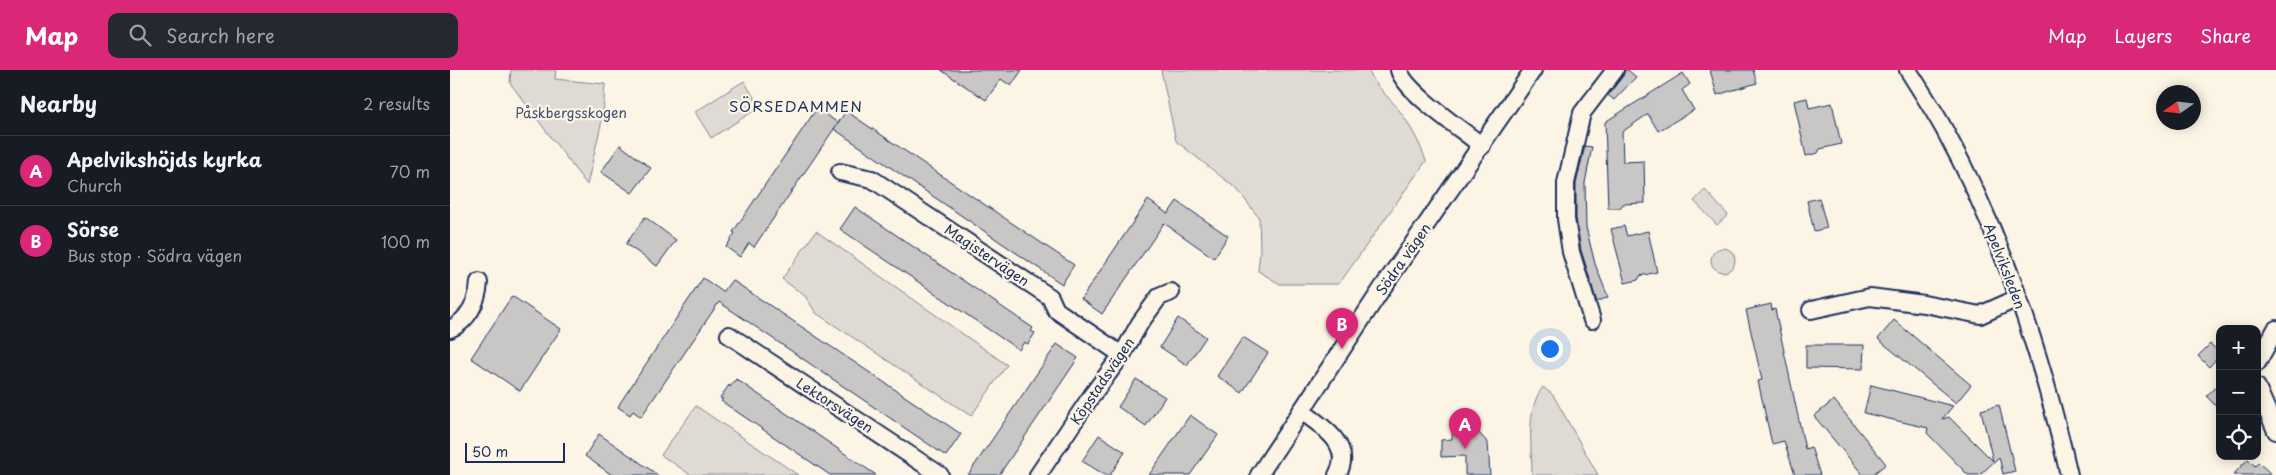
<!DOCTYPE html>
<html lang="en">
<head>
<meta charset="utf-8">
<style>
	body { margin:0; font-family:"Playpen Sans",sans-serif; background:#242831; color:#f1f3f6 }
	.controls { position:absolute; right:15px; bottom:15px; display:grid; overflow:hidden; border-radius:10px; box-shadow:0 2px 12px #0003 }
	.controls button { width:45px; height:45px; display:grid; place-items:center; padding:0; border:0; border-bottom:1px solid #363941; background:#171b24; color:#f1f3f6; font:25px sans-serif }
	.compass { position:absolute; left:1706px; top:15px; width:45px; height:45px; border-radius:50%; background:#171b24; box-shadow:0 2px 12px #0003; rotate:256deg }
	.scale { position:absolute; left:15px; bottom:12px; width:100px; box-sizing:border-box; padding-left:5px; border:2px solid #1b2f5e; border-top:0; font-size:14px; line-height:18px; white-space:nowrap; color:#1b2f5e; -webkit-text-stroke:4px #fcf5e5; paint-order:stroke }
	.you { position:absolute; left:1099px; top:278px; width:18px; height:18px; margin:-12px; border:4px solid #fff; border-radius:50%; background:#1a73e8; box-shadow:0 0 0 8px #1a73e833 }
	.badge { display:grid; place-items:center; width:32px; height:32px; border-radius:50%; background:#db2777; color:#fff; font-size:16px; font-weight:700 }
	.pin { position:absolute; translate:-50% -41px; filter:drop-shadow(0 1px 2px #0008) }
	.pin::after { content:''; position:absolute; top:26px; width:18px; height:15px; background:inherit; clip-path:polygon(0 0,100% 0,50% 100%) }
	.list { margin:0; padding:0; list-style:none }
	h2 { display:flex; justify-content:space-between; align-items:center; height:65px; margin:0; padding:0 20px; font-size:21px }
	h2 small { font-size:16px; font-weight:400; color:#9ea1a6 }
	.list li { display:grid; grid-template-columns:32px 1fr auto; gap:15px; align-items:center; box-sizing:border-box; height:70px; padding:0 20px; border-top:1px solid #363941 }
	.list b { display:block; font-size:19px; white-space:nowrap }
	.list p { margin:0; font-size:16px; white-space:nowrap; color:#9ea1a6 }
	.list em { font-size:16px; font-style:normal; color:#9ea1a6 }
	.icon { flex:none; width:28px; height:28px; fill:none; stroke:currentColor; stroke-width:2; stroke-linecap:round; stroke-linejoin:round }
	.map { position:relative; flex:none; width:1826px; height:405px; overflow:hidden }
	header { display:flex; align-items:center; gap:30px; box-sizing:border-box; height:70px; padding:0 25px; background:#db2777; color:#fff }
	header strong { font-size:24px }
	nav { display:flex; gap:28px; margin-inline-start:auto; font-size:18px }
	.search { width:350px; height:45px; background:#242831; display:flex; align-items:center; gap:12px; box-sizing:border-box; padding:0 18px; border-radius:10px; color:#9ea1a6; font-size:19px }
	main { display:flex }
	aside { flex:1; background:#171b24 }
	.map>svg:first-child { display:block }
	.green { fill:#dfdbd4; stroke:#7d8599 }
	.building { fill:#c8c7c6; stroke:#1b2f5e }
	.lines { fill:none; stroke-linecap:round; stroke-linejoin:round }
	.minor-casing { stroke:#1b2f5e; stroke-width:20 }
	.minor { stroke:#fcf5e5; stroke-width:16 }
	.labels { text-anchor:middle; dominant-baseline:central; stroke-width:4.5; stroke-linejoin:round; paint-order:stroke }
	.park-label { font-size:14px; fill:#425176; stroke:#fcf5e5 }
	.street-label { font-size:14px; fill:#1b2f5e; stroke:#fcf5e5 }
	.neighbourhood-label { font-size:15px; letter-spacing:1px; fill:#1b2f5e; stroke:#fcf5e5 }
</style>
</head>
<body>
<header>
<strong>Map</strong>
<div class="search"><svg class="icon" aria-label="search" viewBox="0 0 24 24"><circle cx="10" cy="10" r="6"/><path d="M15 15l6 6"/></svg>Search here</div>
<nav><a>Map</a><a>Layers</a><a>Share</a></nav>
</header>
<main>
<aside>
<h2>Nearby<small>2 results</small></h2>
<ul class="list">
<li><span class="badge">A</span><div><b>Apelvikshöjds kyrka</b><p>Church</p></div><em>70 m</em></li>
<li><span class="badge">B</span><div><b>Sörse</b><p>Bus stop · Södra vägen</p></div><em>100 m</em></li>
</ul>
</aside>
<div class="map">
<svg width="1826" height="405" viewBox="0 0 1826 405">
	<rect width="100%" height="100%" fill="#fcf5e5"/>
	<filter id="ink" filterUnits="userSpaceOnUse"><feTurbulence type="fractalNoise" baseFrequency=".02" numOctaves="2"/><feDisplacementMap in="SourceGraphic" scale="10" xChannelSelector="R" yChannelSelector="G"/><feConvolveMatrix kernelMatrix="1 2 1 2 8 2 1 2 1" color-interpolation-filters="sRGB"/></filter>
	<g filter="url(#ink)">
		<g class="green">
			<polygon points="61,0 106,0 105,9 155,14 153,46 137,115 60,13"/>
			<path d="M711,0H918C926,17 938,26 949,40C960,55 970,73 976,91L889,214H830L808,201L810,180L809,148L787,119L726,71Z"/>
			<polygon points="294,11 310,37 261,68 245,42"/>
			<polygon points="1255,120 1278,145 1267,155 1244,131"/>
			<polygon points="366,161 557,295 521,346 366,243 355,226 332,209"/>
			<circle cx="1273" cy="190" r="12"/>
			<path d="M1093,317L1103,325L1148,405H1082C1082,378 1075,339 1093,317Z"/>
			<polygon points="246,336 348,405 241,405 211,385"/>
		</g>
		<g class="building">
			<polygon points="491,0 572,0 561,16 551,9 536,30"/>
			<polygon points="1175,0 1178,0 1186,7 1164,30 1158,25 1173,6"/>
			<polygon points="1260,0 1303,0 1307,13 1267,25"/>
			<polygon points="1233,3 1240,14 1232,20 1244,40 1208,61 1198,44 1172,62 1173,92 1194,91 1195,133 1173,134 1170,138 1158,138 1155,52"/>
			<polygon points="1357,28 1359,38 1382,33 1391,74 1370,79 1368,83 1356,86 1344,31"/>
			<polygon points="367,38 388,53 304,177 299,173 290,187 276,177 285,163 283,162"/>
			<polygon points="396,41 624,195 612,214 384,59"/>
			<polygon points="170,75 201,98 182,123 151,102"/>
			<polygon points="1135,76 1142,77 1135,113 1136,157 1145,194 1158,227 1147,232 1131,180 1126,148 1126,114"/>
			<polygon points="1369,128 1377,158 1364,161 1357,131"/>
			<polygon points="698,130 718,144 727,131 778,166 764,188 714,153 652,244 631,229"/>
			<polygon points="405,137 583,258 581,261 585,263 578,274 574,272 569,280 390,159"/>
			<polygon points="195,147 226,170 207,196 176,174"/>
			<polygon points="1174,156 1177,166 1198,161 1207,202 1190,206 1188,210 1175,213 1161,159"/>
			<polygon points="253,208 273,222 282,210 511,364 496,386 269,232 191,347 183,341 180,345 168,337 170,333"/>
			<polygon points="62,226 111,259 70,321 21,288"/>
			<polygon points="1321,234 1322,240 1325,239 1355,379 1361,377 1370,405 1345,405 1334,371 1322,374 1308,311 1312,310 1296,240"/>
			<polygon points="728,248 756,267 737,295 710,277"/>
			<polygon points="1444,250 1521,315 1506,333 1428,269"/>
			<polygon points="793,267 818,283 792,323 767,306"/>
			<polygon points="607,274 628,288 549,405 518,405"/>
			<polygon points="1760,274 1770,282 1770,285 1759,297 1748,286"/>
			<polygon points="1356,275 1414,275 1413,299 1356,298"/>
			<polygon points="286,309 426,405 380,405 271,331 273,329 270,328 279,315 280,317"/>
			<polygon points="686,309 715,327 696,356 668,337"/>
			<polygon points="1770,313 1770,340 1756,326"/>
			<polygon points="1421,315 1503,336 1492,349 1499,347 1543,391 1531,340 1549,335 1565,401 1553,404 1549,387 1530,405 1518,405 1477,363 1478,358 1414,343"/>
			<polygon points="1384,330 1436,394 1422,405 1413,405 1364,346"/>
			<polygon points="740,345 768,365 740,405 699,405"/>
			<polygon points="1003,353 1023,353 1029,359 1029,363 1038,373 1040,405 1015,405 1015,386 991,387 991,370 1002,369"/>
			<polygon points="149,364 208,405 162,405 135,386"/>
			<polygon points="649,365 675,382 660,405 655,405 632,391"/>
			<polygon points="1798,389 1805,396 1808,392 1822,405 1783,405"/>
		</g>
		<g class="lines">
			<g class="minor-casing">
				<g id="minor">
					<path d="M949,0C955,22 1013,60 1032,76"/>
					<path d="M1458,0C1470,19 1483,39 1494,59C1553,167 1592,285 1619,405"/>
					<polyline points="390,102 422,109 600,227 606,240 672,285"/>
					<polyline points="1361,240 1420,227 1474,234 1530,245 1568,228"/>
					<polyline points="1142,250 1121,182 1116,149 1116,113 1132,43 1165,0"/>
					<path d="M0,259C18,251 28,231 29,212"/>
					<polyline points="279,265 490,405"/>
					<polyline points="1807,293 1826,259"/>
					<polyline points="1807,317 1826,361"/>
					<path d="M851,341C871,355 905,376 887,405"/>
					<polyline points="588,405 642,325 672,285 690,253 709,227 721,222"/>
					<polyline points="809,405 933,217 1083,0"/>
				</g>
			</g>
			<use href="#minor" class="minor"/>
		</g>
	</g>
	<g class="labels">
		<g class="park-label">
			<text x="121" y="42">Påskbergsskogen</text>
		</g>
		<g class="street-label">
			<text transform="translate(537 185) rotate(34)">Magistervägen</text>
			<text transform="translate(953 189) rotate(-55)">Södra vägen</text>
			<text transform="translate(1555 196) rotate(69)">Apelviksleden</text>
			<text transform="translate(652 311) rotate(-56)">Köpstadsvägen</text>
			<text transform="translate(385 335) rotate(33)">Lektorsvägen</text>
		</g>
		<g class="neighbourhood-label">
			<text x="346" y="35">SÖRSEDAMMEN</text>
		</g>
	</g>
</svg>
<div class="controls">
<button>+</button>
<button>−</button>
<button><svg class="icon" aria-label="locate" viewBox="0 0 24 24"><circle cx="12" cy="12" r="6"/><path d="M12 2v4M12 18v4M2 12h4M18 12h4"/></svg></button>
</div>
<svg class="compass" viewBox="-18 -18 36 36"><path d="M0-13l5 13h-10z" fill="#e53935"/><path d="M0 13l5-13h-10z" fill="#9ea1a6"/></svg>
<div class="scale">50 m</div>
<div class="you"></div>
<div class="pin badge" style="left:1015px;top:379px">A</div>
<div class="pin badge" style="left:892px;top:279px">B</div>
</div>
</main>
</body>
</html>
